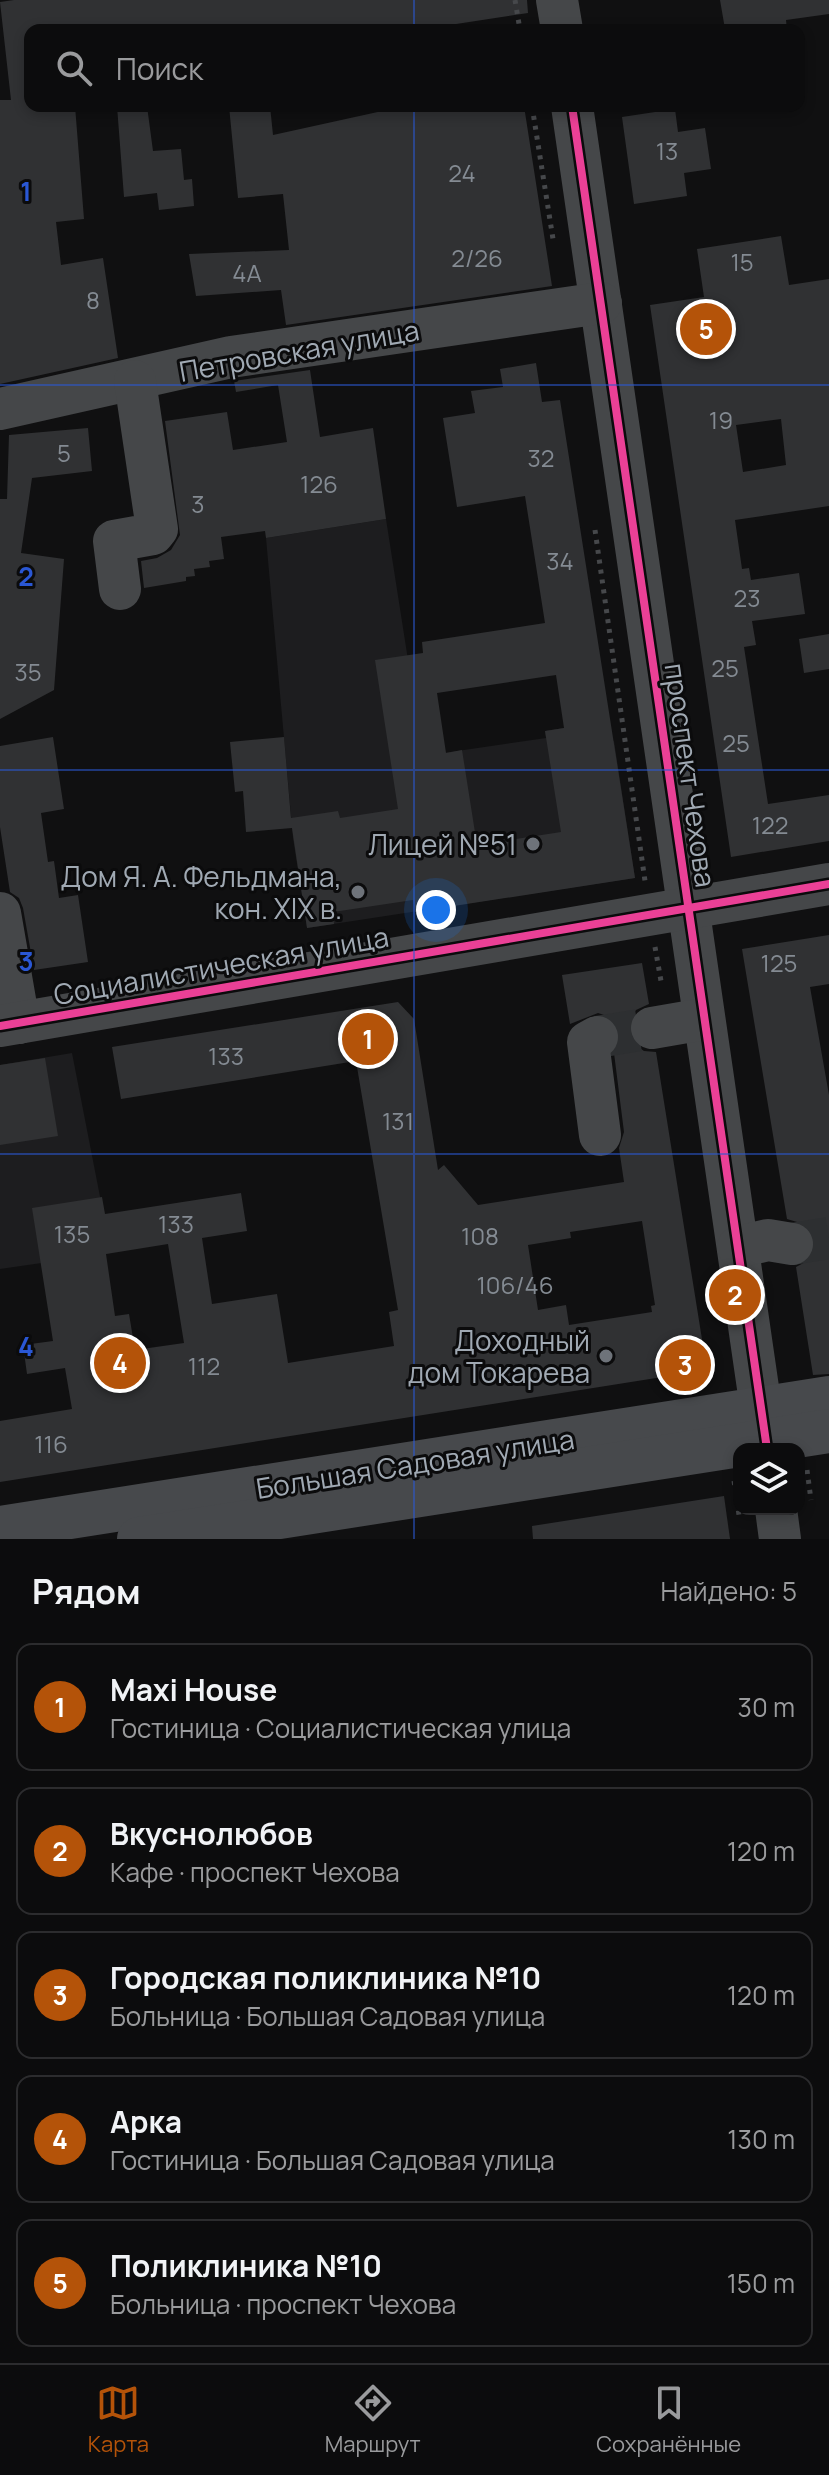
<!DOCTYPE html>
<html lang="ru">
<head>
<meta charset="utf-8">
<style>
	body { margin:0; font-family:Manrope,sans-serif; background:#1a1a1b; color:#f1f3f6 }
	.controls { position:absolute; right:24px; bottom:24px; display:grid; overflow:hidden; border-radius:16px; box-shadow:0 4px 12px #0003 }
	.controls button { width:72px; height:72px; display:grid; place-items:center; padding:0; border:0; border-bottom:2px solid #2c2c2e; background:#0c0c0d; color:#f1f3f6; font:40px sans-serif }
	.you { position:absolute; left:436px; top:910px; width:28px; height:28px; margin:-20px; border:6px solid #fff; border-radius:50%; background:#1a73e8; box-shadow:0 0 0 12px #1a73e833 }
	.badge { display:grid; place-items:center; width:52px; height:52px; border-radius:50%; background:#b45309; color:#fff; font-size:26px; font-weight:700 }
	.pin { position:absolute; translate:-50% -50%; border:4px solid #fff; box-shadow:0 2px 8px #0006 }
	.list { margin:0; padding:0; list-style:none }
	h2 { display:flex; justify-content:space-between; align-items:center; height:104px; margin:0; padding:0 32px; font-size:34px }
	h2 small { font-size:26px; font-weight:400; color:#9a9b9d }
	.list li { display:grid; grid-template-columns:52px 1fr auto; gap:24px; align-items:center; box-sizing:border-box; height:128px; margin:0 16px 16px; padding:0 16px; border:2px solid #2c2c2e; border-radius:16px }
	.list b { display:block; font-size:30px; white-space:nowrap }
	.list p { margin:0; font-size:26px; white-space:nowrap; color:#9a9b9d }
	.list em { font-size:26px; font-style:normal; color:#9a9b9d }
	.icon { flex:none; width:44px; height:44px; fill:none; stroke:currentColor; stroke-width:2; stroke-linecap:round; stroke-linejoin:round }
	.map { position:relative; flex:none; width:829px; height:1539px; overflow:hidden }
	.search { position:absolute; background:#0c0c0d; box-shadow:0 4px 12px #0003; left:24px; right:24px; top:24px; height:88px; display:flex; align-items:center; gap:20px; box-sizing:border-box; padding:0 28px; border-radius:16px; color:#9a9b9d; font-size:30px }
	.sheet { height:824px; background:#0c0c0d }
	nav { display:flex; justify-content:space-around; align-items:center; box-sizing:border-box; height:112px; border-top:2px solid #2c2c2e; background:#0c0c0d; font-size:22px; color:#9a9b9d }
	nav a { display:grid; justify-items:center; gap:4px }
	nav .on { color:#b45309 }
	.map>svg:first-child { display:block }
	.built { fill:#1d1d1f }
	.building { fill:#303133; fill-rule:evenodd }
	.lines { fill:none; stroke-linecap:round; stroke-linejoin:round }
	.minor-tunnel { stroke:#2d2f31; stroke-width:42; stroke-dasharray:42 21; stroke-linecap:butt }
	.path { stroke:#46484b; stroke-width:5; stroke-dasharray:4 6; stroke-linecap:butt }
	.minor { stroke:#454749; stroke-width:42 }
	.major { stroke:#47494c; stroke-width:44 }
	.cycleway-casing { stroke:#0b0b0c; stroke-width:13 }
	.cycleway { stroke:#ea4096; stroke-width:8 }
	.grid { fill:none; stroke:#2a57d4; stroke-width:2; stroke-opacity:0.55 }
	.poi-dot { fill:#6e737a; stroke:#0b0b0c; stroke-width:3 }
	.labels { text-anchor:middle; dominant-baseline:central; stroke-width:6; stroke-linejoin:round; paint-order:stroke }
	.number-label { font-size:24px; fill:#848b93 }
	.street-label { font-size:28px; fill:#a0a9b3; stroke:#0b0b0c }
	.poi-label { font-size:28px; fill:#a0a9b3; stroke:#0b0b0c; text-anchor:end }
	.grid-label { font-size:26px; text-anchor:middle; font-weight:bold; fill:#2a57d4; stroke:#0b0b0c; stroke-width:6; stroke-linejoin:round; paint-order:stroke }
</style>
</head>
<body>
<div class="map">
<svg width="829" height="1539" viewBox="0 0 829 1539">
	<rect width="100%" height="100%" fill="#101011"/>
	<g class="built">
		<polygon points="386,519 423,756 546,738 545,731 564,728 567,748 614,741 635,878 307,928 293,838 266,538"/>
		<polygon points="72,1053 111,1253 0,1269 0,1065"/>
	</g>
	<g class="building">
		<polygon points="14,0 527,0 528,13 417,30 30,30 30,106 75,106 84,219 56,222 61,265 103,258 118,358 0,384 0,100 11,100 0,2"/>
		<polygon points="720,0 829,0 829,14 786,20 787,30 754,30 754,25 725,29"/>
		<polygon points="117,106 147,106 153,151 181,149 184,180 192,179 194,206 159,210 157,193 124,197"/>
		<polygon points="229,106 270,106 273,135 405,106 524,106 552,286 286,325 281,290 196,296 189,254 289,250 283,194 238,198"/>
		<polygon points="675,109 678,132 705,128 711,169 684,173 687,196 634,204 622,117"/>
		<path d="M781,236L789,285L829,279V506L735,520L742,569L749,568L751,580L799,573L805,614L752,621L756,645L744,647L768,804L829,795V841L731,857L650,305L704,297L697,249ZM781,419L786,465L743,472L736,425Z"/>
		<path d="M536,363L542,402L560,400L635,878L415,912L413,900L333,912L334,924L307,928L292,828L246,832L243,791L235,792L230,742L284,737L291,818L338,811L340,818L398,809L375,660L423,653L422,642L545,623L525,496L457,507L443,418L475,413L471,391L503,387L500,369ZM556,675L564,728L545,731L561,832L477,845L462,750L446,753L437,693Z"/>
		<polygon points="310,370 320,437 373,428 386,519 266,538 265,531 221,537 224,559 209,561 210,567 194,569 195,576 186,577 186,581 144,588 141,561 157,558 171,550 180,535 165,421 227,412 233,450 287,442 278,385 236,392 234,381"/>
		<polygon points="88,428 92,471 32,478 21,553 64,559 54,690 0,719 0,499 7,499 9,435"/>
		<polygon points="829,634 829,669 804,673 799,639"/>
		<polygon points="53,737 64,809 41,813 48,862 54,861 59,898 78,895 88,962 34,970 23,908 19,898 10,892 0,827 0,746"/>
		<polygon points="829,935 829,984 810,987 829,1095 829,1374 813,1375 796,1267 811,1259 816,1247 815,1236 807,1225 787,1219 742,949"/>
		<path d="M642,963L649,1004L636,1010L629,1020L628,1031L634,1044L644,1051L656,1052L705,1358L694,1372L0,1482V1421L72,1409L65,1368L27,1374L23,1345L53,1341L32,1208L102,1197L105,1214L241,1193L247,1231L202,1238L212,1304L277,1294L288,1363L394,1346L389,1312L398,1310L356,1061L121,1099L112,1047L398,1002L414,1019L438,1170L444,1165L478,1205L624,1182L619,1148L624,1132L614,1053L621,1038L618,1026L610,1017L598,1013L570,1024L562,975ZM642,1221L655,1305L651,1306L652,1312L569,1325L566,1305L538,1310L528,1245L571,1238L570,1232ZM168,1244L184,1343L135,1350L129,1314L115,1316L106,1254Z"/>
		<polygon points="45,1058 58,1136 0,1145 0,1065"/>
		<polygon points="724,1496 730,1539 533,1539 532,1526"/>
	</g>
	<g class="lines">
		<g class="minor-tunnel">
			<polyline points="597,1037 652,1028"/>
			<polyline points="792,1244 829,1238"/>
		</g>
		<g class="path">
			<polyline points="515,0 520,30"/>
			<polyline points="532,106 553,239"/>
			<polyline points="595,530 645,881"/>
			<polyline points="655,947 661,981"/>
			<polyline points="807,1470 811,1500"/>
			<polyline points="734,1481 739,1515"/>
		</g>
		<g class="minor">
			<polyline points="557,0 562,30"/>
			<polyline points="572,106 766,1443"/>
			<polyline points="0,409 231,357 601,303"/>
			<polyline points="120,589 114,541 153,534 157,529 135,381"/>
			<polyline points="0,913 19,1023"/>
			<polyline points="0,1026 829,884"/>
			<polyline points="652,1028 704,1019"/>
			<polyline points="597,1037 588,1042 600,1135"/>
			<polyline points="738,1247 768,1240 792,1244"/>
			<polyline points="776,1509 780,1539"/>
		</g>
		<g class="major">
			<polyline points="0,1528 829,1398"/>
			<polyline points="139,1539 829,1431"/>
		</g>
		<g class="cycleway-casing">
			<g id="cycleway">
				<polyline points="572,106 767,1449"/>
				<polyline points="0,1026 829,884"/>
			</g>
		</g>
		<use href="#cycleway" class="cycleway"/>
	</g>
	<path class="grid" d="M414,0V30M414,106V1539M0,385H829M0,770H829M0,1154H829"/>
	<g class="poi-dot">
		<circle cx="533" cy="844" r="8"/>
		<circle cx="358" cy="892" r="8"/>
		<circle cx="606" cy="1356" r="8"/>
	</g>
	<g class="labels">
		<g class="number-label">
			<text x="667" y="150">13</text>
			<text x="462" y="172">24</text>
			<text x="477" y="257">2/26</text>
			<text x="742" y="261">15</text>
			<text x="247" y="272">4А</text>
			<text x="93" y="299">8</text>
			<text x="721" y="419">19</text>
			<text x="64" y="452">5</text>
			<text x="541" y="457">32</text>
			<text x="319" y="483">126</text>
			<text x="198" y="503">3</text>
			<text x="560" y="560">34</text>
			<text x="747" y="597">23</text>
			<text x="725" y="667">25</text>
			<text x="28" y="671">35</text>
			<text x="736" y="742">25</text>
			<text x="770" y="824">122</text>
			<text x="779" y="962">125</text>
			<text x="226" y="1055">133</text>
			<text x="398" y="1120">131</text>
			<text x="176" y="1223">133</text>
			<text x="72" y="1233">135</text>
			<text x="480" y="1235">108</text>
			<text x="515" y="1284">106/46</text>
			<text x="204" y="1365">112</text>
			<text x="51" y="1443">116</text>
		</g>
		<g class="street-label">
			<text transform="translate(299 350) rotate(-10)">Петровская улица</text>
			<text transform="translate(691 775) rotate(82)">проспект Чехова</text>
			<text transform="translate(221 965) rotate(-10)">Социалистическая улица</text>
			<text transform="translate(415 1463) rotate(-9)">Большая Садовая улица</text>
		</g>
		<g class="poi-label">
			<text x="517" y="844">Лицей №51</text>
			<text x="342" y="876">Дом Я. А. Фельдмана,<tspan x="342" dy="32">кон. ХIХ в.</tspan></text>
			<text x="590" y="1340">Доходный<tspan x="590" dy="32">дом Токарева</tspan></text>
		</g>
	</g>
	<g class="grid-label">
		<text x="26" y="201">1</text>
		<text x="26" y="586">2</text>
		<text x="26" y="971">3</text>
		<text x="26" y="1356">4</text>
	</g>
</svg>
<div class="controls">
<button><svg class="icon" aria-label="layers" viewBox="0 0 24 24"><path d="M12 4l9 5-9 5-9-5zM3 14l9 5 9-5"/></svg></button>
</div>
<div class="you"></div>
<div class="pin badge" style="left:368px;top:1039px">1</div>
<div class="pin badge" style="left:735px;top:1295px">2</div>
<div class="pin badge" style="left:685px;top:1365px">3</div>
<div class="pin badge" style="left:120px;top:1363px">4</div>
<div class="pin badge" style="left:706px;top:329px">5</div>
<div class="search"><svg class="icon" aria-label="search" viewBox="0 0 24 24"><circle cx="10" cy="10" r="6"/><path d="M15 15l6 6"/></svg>Поиск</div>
</div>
<section class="sheet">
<h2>Рядом<small>Найдено: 5</small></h2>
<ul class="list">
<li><span class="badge">1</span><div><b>Maxi House</b><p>Гостиница · Социалистическая улица</p></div><em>30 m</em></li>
<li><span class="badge">2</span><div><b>Вкуснолюбов</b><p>Кафе · проспект Чехова</p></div><em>120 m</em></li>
<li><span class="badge">3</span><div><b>Городская поликлиника №10</b><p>Больница · Большая Садовая улица</p></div><em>120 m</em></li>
<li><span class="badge">4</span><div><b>Арка</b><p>Гостиница · Большая Садовая улица</p></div><em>130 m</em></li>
<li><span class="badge">5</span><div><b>Поликлиника №10</b><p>Больница · проспект Чехова</p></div><em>150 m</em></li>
</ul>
</section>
<nav>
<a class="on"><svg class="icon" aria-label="map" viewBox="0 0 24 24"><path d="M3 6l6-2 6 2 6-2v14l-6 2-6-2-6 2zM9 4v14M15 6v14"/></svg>Карта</a>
<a><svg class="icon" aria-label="directions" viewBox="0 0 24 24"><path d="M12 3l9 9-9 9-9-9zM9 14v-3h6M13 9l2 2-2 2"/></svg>Маршрут</a>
<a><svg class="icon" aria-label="saved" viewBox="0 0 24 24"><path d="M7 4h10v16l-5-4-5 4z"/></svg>Сохранённые</a>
</nav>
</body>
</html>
